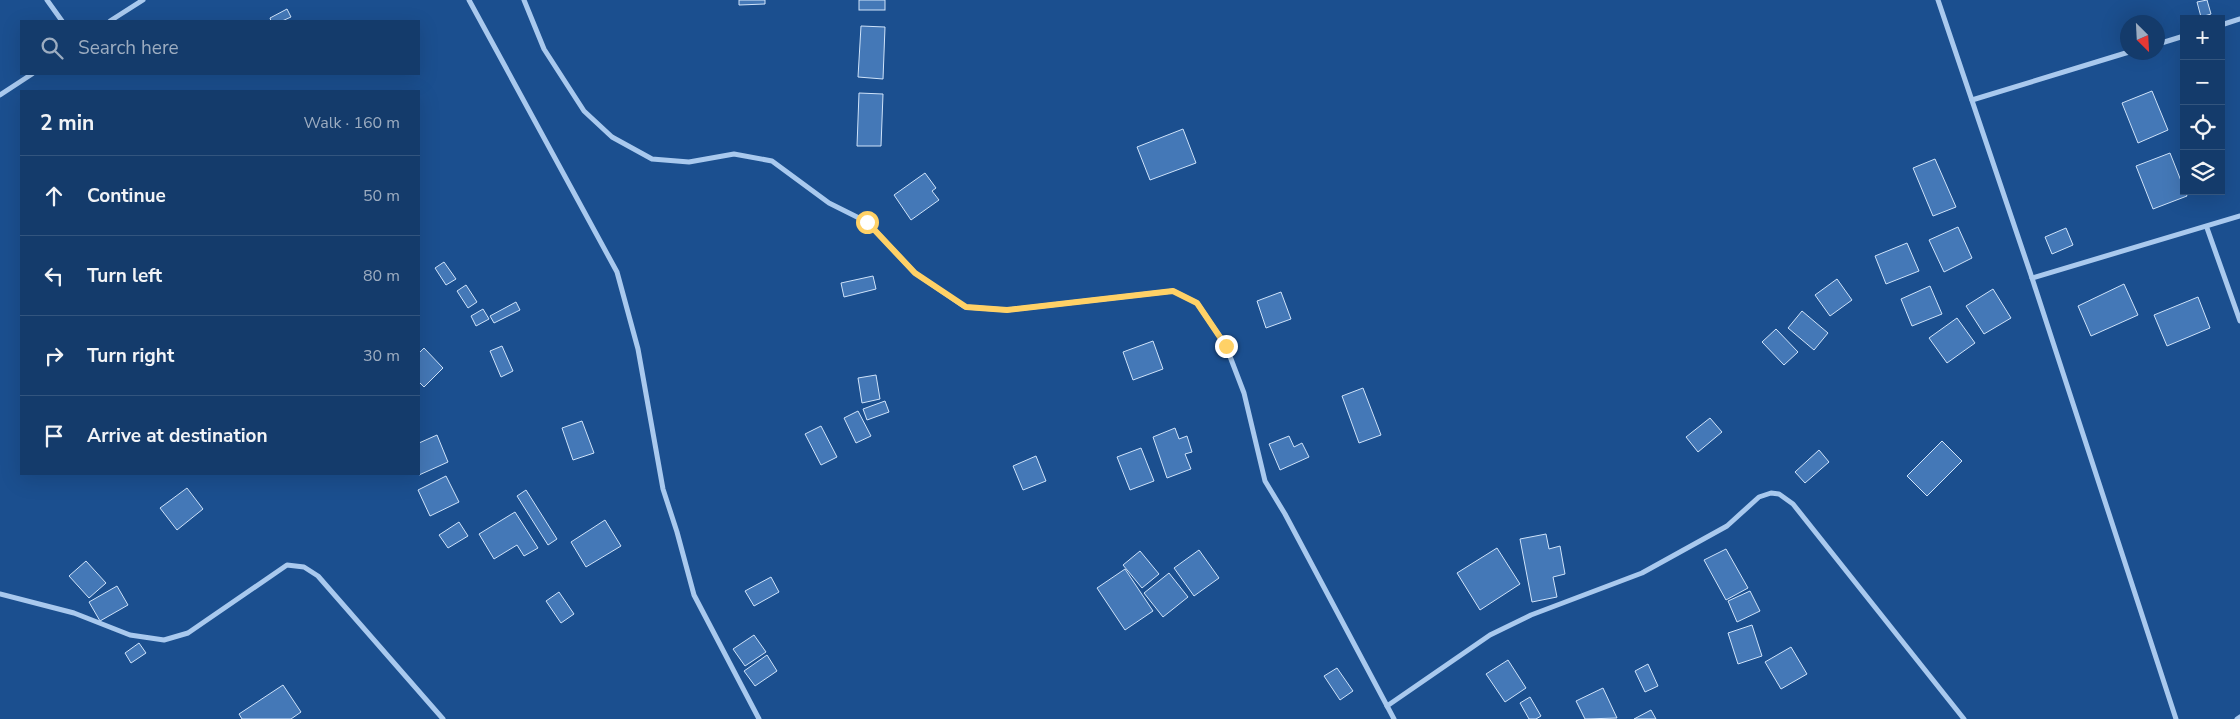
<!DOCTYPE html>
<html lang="en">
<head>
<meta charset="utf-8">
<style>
	body { margin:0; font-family:"Nunito Sans",sans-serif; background:#214673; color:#f1f3f6 }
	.controls { position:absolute; right:15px; top:15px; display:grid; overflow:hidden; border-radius:0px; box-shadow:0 5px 20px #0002 }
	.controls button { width:45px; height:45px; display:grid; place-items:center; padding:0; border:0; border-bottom:1px solid #33557e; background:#143b6b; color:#f1f3f6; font:25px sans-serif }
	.compass { position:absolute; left:2120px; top:15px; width:45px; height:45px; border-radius:50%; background:#143b6b; box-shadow:0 5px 20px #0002; rotate:156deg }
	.stop { position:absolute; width:15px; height:15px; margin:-11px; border:4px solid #ffd166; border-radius:50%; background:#fff }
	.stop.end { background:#ffd166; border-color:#fff; box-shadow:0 1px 5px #0008 }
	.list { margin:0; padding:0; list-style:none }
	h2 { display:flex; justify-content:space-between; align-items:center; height:65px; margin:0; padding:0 20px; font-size:21px }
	h2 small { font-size:16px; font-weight:400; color:#9dadc1 }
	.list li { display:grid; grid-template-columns:32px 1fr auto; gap:15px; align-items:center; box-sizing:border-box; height:80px; padding:0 20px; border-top:1px solid #33557e }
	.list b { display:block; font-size:19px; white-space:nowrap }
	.list em { font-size:16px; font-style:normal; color:#9dadc1 }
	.icon { flex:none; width:28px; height:28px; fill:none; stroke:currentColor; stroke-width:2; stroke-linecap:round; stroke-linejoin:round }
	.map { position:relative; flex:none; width:2240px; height:719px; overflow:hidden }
	.search { position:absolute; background:#143b6b; box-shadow:0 5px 20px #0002; left:20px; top:20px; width:400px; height:55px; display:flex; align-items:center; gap:12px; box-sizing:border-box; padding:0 18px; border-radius:0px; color:#9dadc1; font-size:19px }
	.panel { position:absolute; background:#143b6b; box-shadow:0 5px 20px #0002; left:20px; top:90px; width:400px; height:385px; border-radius:0px }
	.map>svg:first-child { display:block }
	.building { fill:#4478b7; stroke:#cfe3fa }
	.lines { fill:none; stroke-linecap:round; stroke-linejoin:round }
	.street { stroke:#a9c9ee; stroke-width:5 }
	.route { stroke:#ffd166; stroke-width:6 }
</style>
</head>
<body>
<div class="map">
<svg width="2240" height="719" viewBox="0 0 2240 719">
	<rect width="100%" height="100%" fill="#1b4f8f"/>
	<g class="building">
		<polygon points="739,0 765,0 765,4 739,5"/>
		<rect x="859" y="0" width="26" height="10"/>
		<polygon points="2207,0 2211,14 2201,17 2197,2"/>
		<polygon points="287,9 291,17 282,21 271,21 270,18"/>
		<polygon points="861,26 885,27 883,79 858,77"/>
		<polygon points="2152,91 2168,130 2138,143 2122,103"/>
		<polygon points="859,93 883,94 881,146 857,146"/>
		<polygon points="1183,129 1196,163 1150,180 1137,147"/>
		<polygon points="2170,153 2187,196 2153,209 2136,166"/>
		<polygon points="1935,159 1956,207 1933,216 1913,168"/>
		<polygon points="925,173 936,188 932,191 939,200 911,220 894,195"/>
		<polygon points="1958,227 1972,258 1944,272 1929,240"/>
		<polygon points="2066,228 2073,245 2052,254 2045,237"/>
		<polygon points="1907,243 1919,271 1886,284 1875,256"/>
		<polygon points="444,262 456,279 446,285 435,268"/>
		<polygon points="873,276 876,289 844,297 841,283"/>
		<polygon points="1837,279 1852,300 1830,316 1815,295"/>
		<polygon points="2124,284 2138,315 2091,336 2078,306"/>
		<polygon points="466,285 477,302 468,308 457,291"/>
		<polygon points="1930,286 1942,314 1912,326 1901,299"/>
		<polygon points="1993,289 2011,318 1984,334 1966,306"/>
		<polygon points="1281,292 1291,319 1266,328 1257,301"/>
		<polygon points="2198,297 2210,328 2167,346 2154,315"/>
		<polygon points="516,302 520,310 494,323 490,316"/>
		<polygon points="483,309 489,319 476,326 471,316"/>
		<polygon points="1802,311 1828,333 1814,350 1788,328"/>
		<polygon points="1957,318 1975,343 1947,363 1929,338"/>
		<polygon points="1776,329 1798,352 1784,365 1762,342"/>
		<polygon points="1153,341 1163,369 1133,380 1123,352"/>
		<polygon points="502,346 513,371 501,377 490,351"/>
		<polygon points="424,348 443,368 424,387 419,382 419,353"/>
		<polygon points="876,375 880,399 862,403 858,378"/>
		<polygon points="1363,388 1381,435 1359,443 1342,396"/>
		<polygon points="885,401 889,412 867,420 863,409"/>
		<polygon points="858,411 871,436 856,443 844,418"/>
		<polygon points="1710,418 1722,432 1698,452 1686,437"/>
		<polygon points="582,421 594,453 573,460 562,428"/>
		<polygon points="821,426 837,457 821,465 805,434"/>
		<polygon points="1175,428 1179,439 1187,436 1192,452 1185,454 1191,469 1167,478 1153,437"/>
		<polygon points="437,435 448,462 419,475 419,443"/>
		<polygon points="1289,436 1294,447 1302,443 1309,457 1280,470 1269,444"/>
		<polygon points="1942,441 1962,461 1927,496 1907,476"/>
		<polygon points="1141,448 1154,481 1130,490 1117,457"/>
		<polygon points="1819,450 1829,462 1805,483 1795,472"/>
		<polygon points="1036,456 1046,481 1023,490 1013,466"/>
		<polygon points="446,476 459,502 430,516 418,490"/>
		<polygon points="187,488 203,509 177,530 160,508"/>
		<polygon points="526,490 557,539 548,545 517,496"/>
		<polygon points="515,512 538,548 524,556 517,545 494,559 479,534"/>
		<polygon points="605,520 621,546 586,567 571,542"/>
		<polygon points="459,522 468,536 448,548 439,535"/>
		<polygon points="1546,534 1549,549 1560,546 1565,574 1553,577 1557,597 1532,602 1520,539"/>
		<polygon points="1497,548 1520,584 1480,610 1457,573"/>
		<polygon points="1726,549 1748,588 1726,600 1704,560"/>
		<polygon points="1199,550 1219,578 1194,596 1174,568"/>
		<polygon points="1140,551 1159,574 1142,588 1123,565"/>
		<polygon points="86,561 106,583 89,598 69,576"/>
		<polygon points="1125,569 1153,611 1125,630 1097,588"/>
		<polygon points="1169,573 1188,597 1163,617 1144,593"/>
		<polygon points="771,577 779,592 754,606 745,591"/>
		<polygon points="117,586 128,605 100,621 89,602"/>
		<polygon points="1750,591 1760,611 1737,622 1728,601"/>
		<polygon points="559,592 574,614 561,623 546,601"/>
		<polygon points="1752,625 1762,656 1738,664 1728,633"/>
		<polygon points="754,635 766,652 745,666 733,649"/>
		<polygon points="139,643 146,653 131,663 125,653"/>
		<polygon points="1791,647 1807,674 1781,689 1765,662"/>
		<polygon points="767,655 777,671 755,686 744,671"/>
		<polygon points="1508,660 1526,688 1505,702 1486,674"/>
		<polygon points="1648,664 1658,686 1645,692 1635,671"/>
		<polygon points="1337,668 1353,691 1340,700 1324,676"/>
		<polygon points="283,685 301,712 291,719 242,719 239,714"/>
		<polygon points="1603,688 1617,718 1585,719 1576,701"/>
		<polygon points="1530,697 1541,716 1536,719 1529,719 1520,703"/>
		<polygon points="1651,710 1656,719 1634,719"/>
	</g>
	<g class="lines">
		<g class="street">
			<polyline points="47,0 62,21"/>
			<polyline points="469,0 617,272 638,349 663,489 677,532 694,595 759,719"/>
			<polyline points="524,0 544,49 584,111 612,137 652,159 689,162 734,154 772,161 829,203 867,222 915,273 965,307 1007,310 1173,291 1197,303 1226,346 1244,393 1265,481 1285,514 1394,719"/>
			<polyline points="1938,0 2032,278 2176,719"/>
			<polyline points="110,21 143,0"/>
			<polyline points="2221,25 2240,19"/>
			<polyline points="2158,44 2184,36"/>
			<polyline points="0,95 32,74"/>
			<polyline points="1972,100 2129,52"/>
			<polyline points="2207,228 2240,321"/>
			<polyline points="2032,278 2240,216"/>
			<polyline points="0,594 74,613 130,635 164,640 188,633 287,565 304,567 318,576 443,719"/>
			<polyline points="1387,706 1490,635 1531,615 1642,573 1727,526 1759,497 1771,493 1779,494 1793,504 1964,719"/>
			<polyline points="2237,719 2240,717"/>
		</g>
	</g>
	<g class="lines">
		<polyline class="route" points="867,222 915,273 966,307 1007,310 1173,291 1197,303 1226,346"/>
	</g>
</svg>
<div class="controls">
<button>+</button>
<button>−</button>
<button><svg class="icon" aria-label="locate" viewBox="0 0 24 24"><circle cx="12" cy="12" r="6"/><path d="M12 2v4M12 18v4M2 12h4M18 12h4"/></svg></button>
<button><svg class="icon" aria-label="layers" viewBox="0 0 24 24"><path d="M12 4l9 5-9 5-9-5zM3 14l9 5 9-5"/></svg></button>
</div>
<svg class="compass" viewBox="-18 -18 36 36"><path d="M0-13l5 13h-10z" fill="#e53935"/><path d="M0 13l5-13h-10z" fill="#9dadc1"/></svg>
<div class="stop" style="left:867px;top:222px"></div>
<div class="stop end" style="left:1226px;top:346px"></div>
<div class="search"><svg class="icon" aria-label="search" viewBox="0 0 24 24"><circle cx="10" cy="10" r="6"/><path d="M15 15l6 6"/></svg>Search here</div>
<section class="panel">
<h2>2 min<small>Walk · 160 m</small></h2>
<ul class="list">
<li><svg class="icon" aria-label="ahead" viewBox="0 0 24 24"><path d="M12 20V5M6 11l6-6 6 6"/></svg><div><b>Continue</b></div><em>50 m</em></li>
<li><svg class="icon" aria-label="left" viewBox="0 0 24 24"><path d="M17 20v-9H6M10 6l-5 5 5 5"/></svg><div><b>Turn left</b></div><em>80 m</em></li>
<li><svg class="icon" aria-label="right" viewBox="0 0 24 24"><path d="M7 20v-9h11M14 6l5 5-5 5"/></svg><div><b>Turn right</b></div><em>30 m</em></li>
<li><svg class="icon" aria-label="arrive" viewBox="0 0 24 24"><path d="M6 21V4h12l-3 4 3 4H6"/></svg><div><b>Arrive at destination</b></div></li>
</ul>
</section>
</div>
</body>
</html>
